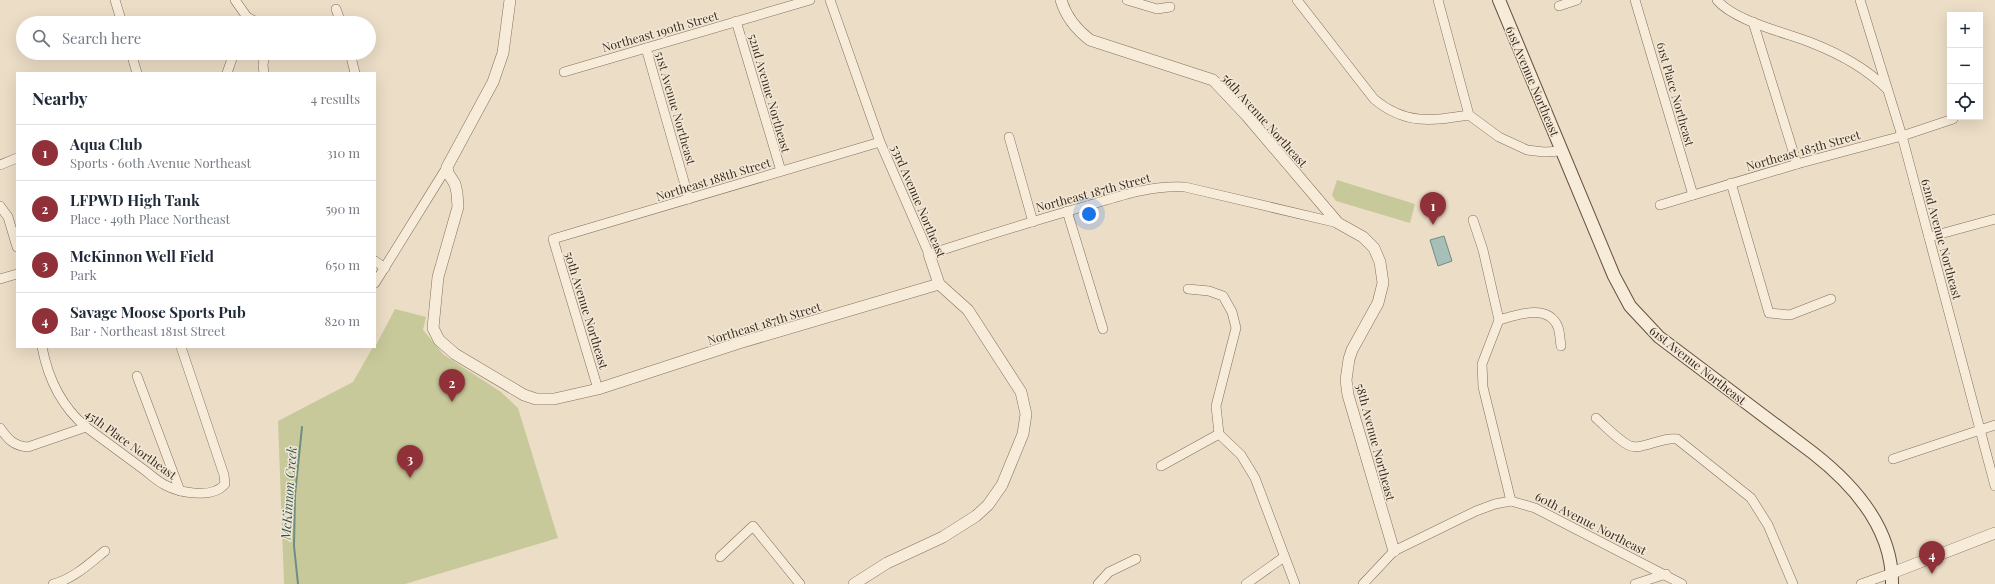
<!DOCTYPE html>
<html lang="en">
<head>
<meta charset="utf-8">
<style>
	body { margin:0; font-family:"Playfair Display",serif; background:#f2f2f3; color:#1f2937 }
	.controls { position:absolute; right:12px; top:12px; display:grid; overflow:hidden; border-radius:0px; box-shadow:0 4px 16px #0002 }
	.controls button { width:36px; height:36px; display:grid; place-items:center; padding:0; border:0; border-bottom:1px solid #e0e1e3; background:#fff; color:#1f2937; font:20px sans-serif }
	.you { position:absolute; left:1089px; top:214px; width:14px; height:14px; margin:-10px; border:3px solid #fff; border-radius:50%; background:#1a73e8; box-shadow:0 0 0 6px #1a73e833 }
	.badge { display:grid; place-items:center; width:26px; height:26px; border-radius:50%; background:#90313a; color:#fff; font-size:13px; font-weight:700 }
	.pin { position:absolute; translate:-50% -33px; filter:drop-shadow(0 1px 2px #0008) }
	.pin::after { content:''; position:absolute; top:21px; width:14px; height:12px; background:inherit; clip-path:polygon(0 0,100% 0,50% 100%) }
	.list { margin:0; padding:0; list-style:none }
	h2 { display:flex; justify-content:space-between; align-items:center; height:52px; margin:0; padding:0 16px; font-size:17px }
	h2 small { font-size:13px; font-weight:400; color:#747a83 }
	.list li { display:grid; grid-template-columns:26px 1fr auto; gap:12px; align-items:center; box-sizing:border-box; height:56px; padding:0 16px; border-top:1px solid #e0e1e3 }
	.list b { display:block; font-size:15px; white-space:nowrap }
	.list p { margin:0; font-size:13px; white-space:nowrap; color:#747a83 }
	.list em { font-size:13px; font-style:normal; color:#747a83 }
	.icon { flex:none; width:22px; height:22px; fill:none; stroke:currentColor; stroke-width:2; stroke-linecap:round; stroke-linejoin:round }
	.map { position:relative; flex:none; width:1995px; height:584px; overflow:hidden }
	.search { position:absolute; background:#fff; box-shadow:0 4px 16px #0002; left:16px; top:16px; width:360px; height:44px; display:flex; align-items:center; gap:10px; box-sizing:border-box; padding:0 14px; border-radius:22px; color:#747a83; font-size:15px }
	.panel { position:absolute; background:#fff; box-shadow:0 4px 16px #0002; left:16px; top:72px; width:360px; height:276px; border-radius:0px }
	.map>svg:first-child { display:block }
	.green { fill:#c8c99a }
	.water { fill:#a7bfb6; stroke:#6e8d83 }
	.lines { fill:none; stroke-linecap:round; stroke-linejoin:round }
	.stream { stroke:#6e8d83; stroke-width:2 }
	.minor-casing { stroke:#856f5d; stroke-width:10 }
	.tertiary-casing { stroke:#856f5d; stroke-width:12 }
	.secondary-casing { stroke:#675040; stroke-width:14 }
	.minor { stroke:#f7ebd9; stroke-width:9 }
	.tertiary { stroke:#f7ebd9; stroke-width:11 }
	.secondary { stroke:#f7ebd9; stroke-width:12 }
	.labels { text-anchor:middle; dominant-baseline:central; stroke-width:3; stroke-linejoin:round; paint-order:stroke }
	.street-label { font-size:12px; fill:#372920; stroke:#f3e8d5 }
	.water-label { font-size:13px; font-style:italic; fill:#305550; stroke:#f3e8d5 }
</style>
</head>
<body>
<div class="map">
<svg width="1995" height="584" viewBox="0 0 1995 584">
	<rect width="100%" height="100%" fill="#ebddc6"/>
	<g class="green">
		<polygon points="1337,180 1415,204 1410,223 1336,201 1332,195"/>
		<polygon points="395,309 426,317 423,330 444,355 501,392 518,408 558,538 405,584 284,584 278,421 353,382 373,347 375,347"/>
	</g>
	<polygon class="water" points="1444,236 1452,261 1438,266 1430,240"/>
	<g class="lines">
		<polyline class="stream" points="298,584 294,546 295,495 302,427"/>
		<g class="minor-casing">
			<g id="minor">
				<polyline points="115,0 122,23"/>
				<polyline points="235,0 247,17 245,23"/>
				<path d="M830,0L880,142L929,254C980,238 1032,221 1083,207C1117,197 1149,185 1185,187L1338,223"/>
				<polyline points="1127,0 1157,9 1170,7"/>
				<path d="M1297,0L1374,99C1405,125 1431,121 1469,115"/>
				<polyline points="1438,0 1469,115 1499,137 1527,150 1544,152 1562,151"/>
				<polyline points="1635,0 1693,195"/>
				<path d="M1717,0C1734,21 1787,33 1812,43C1840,54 1866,68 1887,89"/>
				<polyline points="1860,0 1902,136 1995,486"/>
				<polyline points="1559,6 1577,0"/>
				<polyline points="336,9 341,23"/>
				<polyline points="247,17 258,23"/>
				<polyline points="736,21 781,171"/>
				<polyline points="1753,22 1797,164"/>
				<polyline points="187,23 191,22"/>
				<polyline points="646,48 689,199"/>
				<polyline points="131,53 137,73"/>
				<polyline points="350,53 355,73"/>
				<polyline points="564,72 810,0"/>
				<polyline points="227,73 234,53"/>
				<polyline points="264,73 263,65 265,53"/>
				<polyline points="1009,137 1033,222"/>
				<polyline points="0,165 17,158"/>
				<polyline points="1731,183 1769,313 1790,315 1831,299"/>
				<polyline points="1660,205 1797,164 1902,136 1953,119"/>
				<polyline points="0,206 8,217 17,247"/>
				<polyline points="1067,211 1103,329"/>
				<polyline points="1473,220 1483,250 1499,320 1482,364 1483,387 1511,501"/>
				<polyline points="1929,237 1995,219"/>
				<polyline points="375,261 385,268"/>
				<polyline points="0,279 17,274"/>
				<polyline points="375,283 447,167"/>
				<polyline points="1188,289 1209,291 1223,296 1232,312 1236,328 1216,406 1219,434 1241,455 1255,478 1295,584"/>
				<path d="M1499,320C1517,315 1548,303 1558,327C1560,333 1560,340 1561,346"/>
				<path d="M42,347C48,378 62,407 86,427C105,441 124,455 143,469C150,474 157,481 165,485C180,493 213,499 225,484L224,475L181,347"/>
				<polyline points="137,376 180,491"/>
				<polyline points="598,389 553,239 880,142"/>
				<path d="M1596,418C1606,427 1616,438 1628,445C1640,452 1662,436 1677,439L1751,498L1768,525L1793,584"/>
				<path d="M0,428C8,439 13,446 28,447L86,427"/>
				<polyline points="1893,459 1995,425"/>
				<polyline points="1161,466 1219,434"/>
				<polyline points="720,557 753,526 800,584"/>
				<path d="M53,584C73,579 89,564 105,551"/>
				<polyline points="1098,584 1109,572 1136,559"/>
				<polyline points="1246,584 1284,557"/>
				<polyline points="1363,584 1394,551 1476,511 1495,504 1511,501 1535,508 1682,584"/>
				<polyline points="1635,584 1666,574"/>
				<polyline points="1861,584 1892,573"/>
			</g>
		</g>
		<g class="tertiary-casing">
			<g id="tertiary">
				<polyline points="510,0 503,53 493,82 447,167 448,173 455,184 457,193 458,207 438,277 433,328 439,340 455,354 524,395 536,399 554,399 598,389 739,343 939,284"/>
				<path d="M1061,0C1066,17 1077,30 1090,40L1213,80L1247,116L1338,223L1363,237L1374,248L1380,262L1383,283L1378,303L1352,350L1349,359L1346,380L1348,395L1394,551"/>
				<polyline points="1892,573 1995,533"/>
				<polyline points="854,584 887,563 943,537 976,516 988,505 1002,485 1023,434 1026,414 1021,392 968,310 939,284 929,254"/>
			</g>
		</g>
		<g class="secondary-casing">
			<path id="secondary" d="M1499,0L1614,276L1630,306L1659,337L1813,453C1854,485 1893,529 1892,584"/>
		</g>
		<use href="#minor" class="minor"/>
		<use href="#tertiary" class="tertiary"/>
		<use href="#secondary" class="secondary"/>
	</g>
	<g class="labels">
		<g class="street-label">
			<text transform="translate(660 31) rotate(-16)">Northeast 190th Street</text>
			<text transform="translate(1533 81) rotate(67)">61st Avenue Northeast</text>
			<text transform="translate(770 93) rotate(74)">52nd Avenue Northeast</text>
			<text transform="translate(1676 94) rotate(74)">61st Place Northeast</text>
			<text transform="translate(676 108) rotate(74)">51st Avenue Northeast</text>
			<text transform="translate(1265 120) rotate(48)">56th Avenue Northeast</text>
			<text transform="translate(1803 150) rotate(-16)">Northeast 185th Street</text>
			<text transform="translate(713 179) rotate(-17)">Northeast 188th Street</text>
			<text transform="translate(1093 192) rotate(-15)">Northeast 187th Street</text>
			<text transform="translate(919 201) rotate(67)">53rd Avenue Northeast</text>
			<text transform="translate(1942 239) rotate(75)">62nd Avenue Northeast</text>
			<text transform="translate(587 310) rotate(73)">50th Avenue Northeast</text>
			<text transform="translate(764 323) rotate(-17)">Northeast 187th Street</text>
			<text transform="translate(1698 365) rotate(38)">61st Avenue Northeast</text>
			<text transform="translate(1376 442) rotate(75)">58th Avenue Northeast</text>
			<text transform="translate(131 444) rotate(36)">45th Place Northeast</text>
			<text transform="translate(1591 523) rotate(27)">60th Avenue Northeast</text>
		</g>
		<g class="water-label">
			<text transform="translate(288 493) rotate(-86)">McKinnon Creek</text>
		</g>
	</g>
</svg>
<div class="controls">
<button>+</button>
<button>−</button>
<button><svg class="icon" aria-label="locate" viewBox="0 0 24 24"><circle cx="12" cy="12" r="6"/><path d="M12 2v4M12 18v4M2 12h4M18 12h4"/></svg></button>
</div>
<div class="you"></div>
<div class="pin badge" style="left:1433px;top:225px">1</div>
<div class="pin badge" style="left:452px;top:402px">2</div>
<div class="pin badge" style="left:410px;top:478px">3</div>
<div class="pin badge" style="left:1932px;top:574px">4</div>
<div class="search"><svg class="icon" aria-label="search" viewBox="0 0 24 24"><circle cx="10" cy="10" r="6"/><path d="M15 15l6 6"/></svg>Search here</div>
<section class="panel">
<h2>Nearby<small>4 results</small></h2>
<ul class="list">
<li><span class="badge">1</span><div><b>Aqua Club</b><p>Sports · 60th Avenue Northeast</p></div><em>310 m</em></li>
<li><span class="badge">2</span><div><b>LFPWD High Tank</b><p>Place · 49th Place Northeast</p></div><em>590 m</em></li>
<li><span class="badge">3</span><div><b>McKinnon Well Field</b><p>Park</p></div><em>650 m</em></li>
<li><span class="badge">4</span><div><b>Savage Moose Sports Pub</b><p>Bar · Northeast 181st Street</p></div><em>820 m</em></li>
</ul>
</section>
</div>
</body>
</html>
